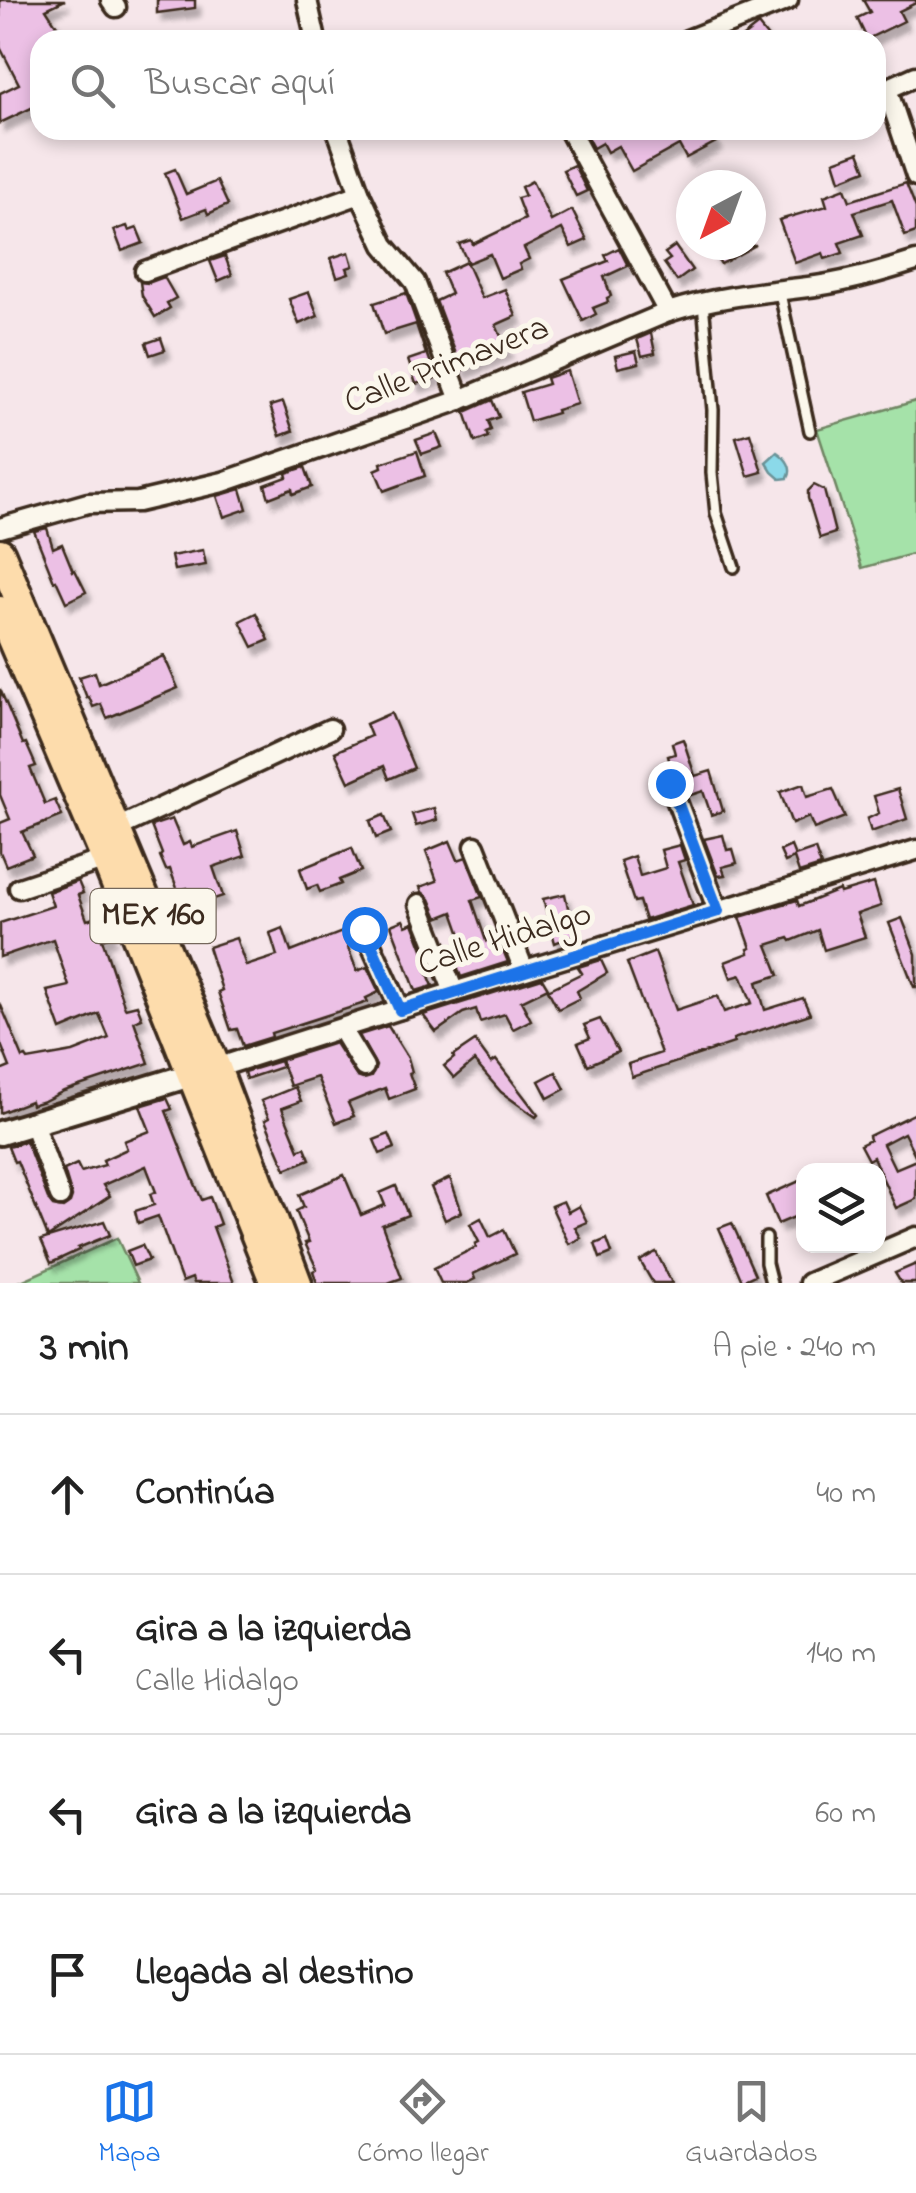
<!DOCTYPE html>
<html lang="es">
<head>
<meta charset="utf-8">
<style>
	body { margin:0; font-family:"Indie Flower",sans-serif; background:#f2f2f2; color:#222 }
	.controls { position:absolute; right:30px; bottom:30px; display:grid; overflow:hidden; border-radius:20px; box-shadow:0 5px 15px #0003 }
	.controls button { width:90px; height:90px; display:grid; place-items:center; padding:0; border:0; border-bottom:2px solid #e0e0e0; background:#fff; color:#222; font:50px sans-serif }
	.compass { position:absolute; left:676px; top:170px; width:90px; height:90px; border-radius:50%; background:#fff; box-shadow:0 5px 15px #0003; rotate:221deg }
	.stop { position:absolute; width:30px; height:30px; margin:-22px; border:8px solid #1a73e8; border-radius:50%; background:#fff }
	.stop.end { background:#1a73e8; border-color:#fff; box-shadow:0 2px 10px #0008 }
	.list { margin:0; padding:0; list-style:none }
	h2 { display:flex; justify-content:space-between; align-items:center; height:130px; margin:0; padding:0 40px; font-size:42px }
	h2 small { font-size:32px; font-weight:400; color:#767676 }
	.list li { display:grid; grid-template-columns:65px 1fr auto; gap:30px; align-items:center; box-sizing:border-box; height:160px; padding:0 40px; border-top:2px solid #e0e0e0 }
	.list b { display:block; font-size:38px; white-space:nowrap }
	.list p { margin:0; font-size:32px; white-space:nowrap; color:#767676 }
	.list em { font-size:32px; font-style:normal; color:#767676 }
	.icon { flex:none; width:55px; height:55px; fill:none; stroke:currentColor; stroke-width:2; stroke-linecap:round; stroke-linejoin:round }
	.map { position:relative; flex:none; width:916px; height:1283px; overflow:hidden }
	.search { position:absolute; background:#fff; box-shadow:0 5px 15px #0003; left:30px; right:30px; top:30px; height:110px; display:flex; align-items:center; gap:25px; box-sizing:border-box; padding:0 35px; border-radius:30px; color:#767676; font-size:38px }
	.sheet { height:770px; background:#fff }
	nav { display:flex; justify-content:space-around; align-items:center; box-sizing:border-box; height:140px; border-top:2px solid #e0e0e0; background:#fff; font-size:28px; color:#767676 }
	nav a { display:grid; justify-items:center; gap:5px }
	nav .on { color:#1a73e8 }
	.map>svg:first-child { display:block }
	.green { fill:#a5e2a9; stroke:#708664; stroke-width:2.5 }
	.water { fill:#8bd9e9; stroke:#6b9398; stroke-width:2.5 }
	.building { fill:#ecc0e5; stroke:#3b2a1e; stroke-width:2.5; filter:url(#shadow) }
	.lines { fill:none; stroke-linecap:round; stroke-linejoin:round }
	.service-casing { stroke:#3b2a1e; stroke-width:16 }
	.minor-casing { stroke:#3b2a1e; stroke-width:25 }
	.tertiary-casing { stroke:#3b2a1e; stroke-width:30 }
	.primary-casing { stroke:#3b2a1e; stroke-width:35 }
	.service { stroke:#fbf7ec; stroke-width:9 }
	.minor { stroke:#fbf7ec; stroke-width:18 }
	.tertiary { stroke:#fbf7ec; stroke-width:22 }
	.primary { stroke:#fddcac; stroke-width:28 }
	.route { stroke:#1a73e8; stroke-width:12 }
	.labels { text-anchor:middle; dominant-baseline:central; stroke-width:10; stroke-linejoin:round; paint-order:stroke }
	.shield { fill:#fbf7ec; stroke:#75685c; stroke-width:2.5 }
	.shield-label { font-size:32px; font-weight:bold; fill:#3b2a1e }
	.street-label { font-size:35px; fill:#3b2a1e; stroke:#fbf7ec }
</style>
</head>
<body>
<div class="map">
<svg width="916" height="1283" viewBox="0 0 916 1283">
	<defs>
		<filter id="shadow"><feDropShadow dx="5" dy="8" stdDeviation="2.5" flood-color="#0004"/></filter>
	</defs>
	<rect width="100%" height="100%" fill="#f6e6ea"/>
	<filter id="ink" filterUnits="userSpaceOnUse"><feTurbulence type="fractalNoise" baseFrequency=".01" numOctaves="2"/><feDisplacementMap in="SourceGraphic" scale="20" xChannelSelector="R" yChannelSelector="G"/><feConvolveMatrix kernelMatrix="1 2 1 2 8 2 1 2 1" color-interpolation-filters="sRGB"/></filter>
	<g filter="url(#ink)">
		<g class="green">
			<polygon points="916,401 916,553 862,568 817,429"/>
			<polygon points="117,1238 138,1283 17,1283"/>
		</g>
		<path class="water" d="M777,452C786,458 794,468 788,478L780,479L772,472L766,462Z"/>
		<g class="building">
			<polygon points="0,0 65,0 46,9 66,40 40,40 40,104 0,123 0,93 19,84 0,47"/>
			<polygon points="157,0 195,0 195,8 157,13"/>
			<polygon points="863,0 916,0 916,3 899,11 904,21 867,39 857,18 870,12"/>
			<polygon points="758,25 770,40 739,40 757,26"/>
			<polygon points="594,130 690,130 695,140 710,131 716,142 686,158 679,145 632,171 618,146 607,152 602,143 593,148 587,137 596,132"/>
			<polygon points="859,152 866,170 840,180 834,161"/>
			<polygon points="574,165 587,191 576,196 563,170"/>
			<polygon points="175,169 186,194 217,181 228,205 208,214 206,209 183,218 165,173"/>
			<polygon points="532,181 551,221 572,210 587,240 571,247 562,229 524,248 529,259 519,264 521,269 500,278 490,254 468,263 459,244 471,240 473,244 525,219 517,198 525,196 521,187"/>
			<polygon points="906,183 916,208 916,232 905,236 892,200 854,212 863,235 839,243 843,253 825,259 823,253 795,263 779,220 827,206 824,196 845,188 850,201"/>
			<polygon points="127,226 129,231 137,228 143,243 122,251 114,230"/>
			<polygon points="708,245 756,245 721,264"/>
			<polygon points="675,246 692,270 677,281 664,263 670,259 665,253"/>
			<polygon points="619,248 628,266 604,277 611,296 607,298 608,302 593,308 596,314 583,321 563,279 608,261 605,255"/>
			<polygon points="349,252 353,266 347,268 349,273 337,277 331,258"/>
			<polygon points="225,256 232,275 218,281 210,261"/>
			<polygon points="466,262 482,298 505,289 516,316 496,325 507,350 462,370 436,301 451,294 442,273"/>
			<polygon points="164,277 176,298 167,303 170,308 155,317 142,296 140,282 148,283"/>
			<polygon points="309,292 318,316 299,324 289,299"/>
			<polygon points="406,293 436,378 416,384 408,360 426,354 416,324 384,334 374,303"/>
			<polygon points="651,333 655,353 642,356 637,339"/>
			<polygon points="161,338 165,350 150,355 146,343"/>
			<polygon points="636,351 639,363 618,368 615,356"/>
			<polygon points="567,371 577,404 556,410 557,413 530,421 521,392 548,384 546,378"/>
			<polygon points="492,400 499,417 488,421 491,430 486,432 488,437 475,442 465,412"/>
			<polygon points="283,402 293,431 280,436 270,406"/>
			<polygon points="436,433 442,447 422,454 416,440"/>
			<polygon points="750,433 762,472 748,476 736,437"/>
			<polygon points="417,451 425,476 384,491 375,470 382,467 381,463"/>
			<polygon points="305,467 312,487 293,494 292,489 269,498 265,485 287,477 286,473"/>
			<polygon points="814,485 824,490 835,533 820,538 808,498 808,491"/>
			<polygon points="241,489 247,509 224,517 217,496"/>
			<polygon points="47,528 53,548 62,544 73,571 75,570 86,592 66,602 56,580 54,581 34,531"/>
			<polygon points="203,550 206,565 174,570 171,556"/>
			<polygon points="256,613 269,640 253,647 240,621"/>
			<polygon points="164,656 178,688 107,718 101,704 93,707 89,697 87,698 79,677 95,672 99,684"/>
			<polygon points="0,689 23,744 26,743 36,766 30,768 45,804 55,800 62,816 22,832 33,855 6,866 0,852 0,823 10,819 0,795"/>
			<polygon points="391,713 414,768 389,779 384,766 349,782 335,752 371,736 366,724"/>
			<polygon points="683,739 695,776 711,771 723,811 711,815 703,791 688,796 681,778 672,771 668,756 675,754 672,743"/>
			<polygon points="803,784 807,797 833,789 845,817 814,829 809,817 792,824 780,792"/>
			<polygon points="898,789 907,819 871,832 867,819 879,813 874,796"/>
			<polygon points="434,808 437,820 416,826 412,814"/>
			<polygon points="384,815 391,832 376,838 370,821"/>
			<polygon points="172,819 183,845 190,842 192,847 237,831 245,856 213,867 223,896 193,906 187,888 178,891 170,869 166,870 160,856 162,854 151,826"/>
			<polygon points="723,835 727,850 733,849 737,863 722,867 725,875 718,876 704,839"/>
			<polygon points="450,841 458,860 466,857 482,897 472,900 486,941 495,931 508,962 461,977 451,951 465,946 453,912 438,918 430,899 422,892 420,887 437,881 426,851"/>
			<polygon points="680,845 685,860 678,862 693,905 645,920 639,901 634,902 620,861 634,856 640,876 666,868 661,850"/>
			<polygon points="791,846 795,856 815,849 821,866 799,873 794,858 785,862 780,851"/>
			<polygon points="352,848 361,871 339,880 341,884 320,892 317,885 307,889 300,869"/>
			<polygon points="78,881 83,893 78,895 87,920 104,915 111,936 102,939 125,1008 137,1005 142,1018 134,1021 149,1063 64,1091 44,1101 31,1105 30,1101 0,1113 0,1071 10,1067 0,1042 0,1003 23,1058 26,1057 28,1060 73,1052 109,1038 99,1014 61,1030 47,991 69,986 53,939 0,957 0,923 53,906 48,892"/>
			<polygon points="874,883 881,906 857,914 865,937 824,950 818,930 791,941 789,938 767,945 779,975 757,982 765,1010 803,998 810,1014 733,1039 734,1043 632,1077 628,1064 661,1053 627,963 655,952 676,1010 718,996 724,1012 752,1003 741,975 731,978 725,962 749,953 748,949 751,948 740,917 797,900 799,906 839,890 840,893"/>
			<polygon points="565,894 574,935 555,943 543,899"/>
			<polygon points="902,918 916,954 916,987 914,987 889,923"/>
			<polygon points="403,920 406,926 413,923 430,967 426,969 433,986 416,991 391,925"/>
			<polygon points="283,928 291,952 342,932 357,971 367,967 379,992 366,998 368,1002 271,1033 272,1037 243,1046 237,1029 231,1030 218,992 222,990 208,947 236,938 246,966 277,956 270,933"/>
			<polygon points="601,960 607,973 577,991 580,998 558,1009 548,990 582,973 578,967"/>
			<polygon points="542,978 548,988 521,1001 531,1020 513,1029 505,1014 480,1022 476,1009 463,1013 436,1032 423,1015"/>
			<polygon points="600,1019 618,1052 588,1065 578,1043 590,1038 584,1025"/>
			<polygon points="388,1026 408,1058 412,1072 409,1073 415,1089 389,1099 385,1088 348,1103 354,1116 336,1123 317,1077 290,1086 281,1060 335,1043 357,1077 363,1079 371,1077 376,1066 359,1035"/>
			<polygon points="475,1041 491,1063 496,1060 538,1115 536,1117 501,1092 474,1061 454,1078 444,1066 454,1058 453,1056"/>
			<polygon points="280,1061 282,1067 246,1079 244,1072"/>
			<polygon points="556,1072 565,1089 548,1098 539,1081"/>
			<polygon points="295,1087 301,1101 282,1108 299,1150 305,1147 310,1159 286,1169 265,1120 269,1118 261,1101"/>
			<polygon points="167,1098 172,1109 166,1111 192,1177 202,1200 210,1197 220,1224 213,1227 234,1283 194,1283 192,1278 182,1282 158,1216 138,1223 135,1211 154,1205 150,1194 156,1192 146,1166 103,1185 110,1196 48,1237 17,1161 14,1162 8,1147 26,1141 49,1201 53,1206 63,1208 70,1203 72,1197 64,1170 77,1164 81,1172 105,1165 103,1160 127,1149 124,1141 150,1131 140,1106"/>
			<polygon points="916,1113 916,1157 904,1133 883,1144 895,1169 916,1160 916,1199 896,1208 873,1157 868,1160 860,1145 870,1140 869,1136"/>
			<polygon points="389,1134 395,1148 380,1154 374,1140"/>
			<polygon points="344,1175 361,1215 385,1205 380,1193 396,1186 408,1215 382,1225 402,1278 388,1283 317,1283 313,1271 317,1269 305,1243 309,1242 296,1211 304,1207 299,1195"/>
			<polygon points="450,1178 462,1212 445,1220 431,1187"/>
			<polygon points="804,1179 804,1213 778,1224 766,1196"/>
			<polygon points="563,1201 568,1212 579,1206 587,1222 575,1227 581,1238 569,1244 551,1206"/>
			<polygon points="481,1218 490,1237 504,1230 515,1254 473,1274 475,1279 467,1283 441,1283 434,1268 476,1247 475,1244 479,1242 470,1224"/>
			<polygon points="104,1221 110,1235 78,1248 79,1250 51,1263 41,1240"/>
			<polygon points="732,1223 755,1275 742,1281 719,1228"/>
			<polygon points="607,1239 612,1253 600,1258 595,1244"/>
			<polygon points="142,1245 149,1260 133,1266 127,1251"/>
			<polygon points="656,1252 672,1283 653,1283 640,1261"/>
			<polygon points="916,1264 916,1283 901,1283 895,1273"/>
		</g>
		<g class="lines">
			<g class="service-casing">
				<g id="service">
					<polyline points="779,289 810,431"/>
					<polyline points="703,303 713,410 712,473 716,513 734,567"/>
					<polyline points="766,1238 766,1263 771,1283"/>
				</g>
			</g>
			<g class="minor-casing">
				<g id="minor">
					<polyline points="111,0 116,7"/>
					<polyline points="307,0 316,40"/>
					<polyline points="687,40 788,0"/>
					<polyline points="887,89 916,176"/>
					<polyline points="880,92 916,76"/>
					<polyline points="337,130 360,194 384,245 415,282 460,400"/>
					<polyline points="569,130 668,312"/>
					<polyline points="145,271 360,194"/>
					<path d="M0,528L88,503L138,502L223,482L460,400L668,312C711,298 755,293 800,288C840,284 878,273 916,261"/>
					<polyline points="670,783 718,911"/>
					<polyline points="115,829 330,729"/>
					<polyline points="475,846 524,970"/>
					<polyline points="19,888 106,859"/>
					<polyline points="419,904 454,992"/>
					<polyline points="364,929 400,1009"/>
					<polyline points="341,1029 364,1067"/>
					<polyline points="216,1068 454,992 916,850"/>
					<polyline points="33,1123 60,1196"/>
					<polyline points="809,1283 916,1237"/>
				</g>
			</g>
			<g class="tertiary-casing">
				<polyline id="tertiary" points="0,1133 207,1070"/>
			</g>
			<g class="primary-casing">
				<g id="primary">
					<polyline points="0,553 216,1068 297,1283"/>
					<polyline points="0,611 106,859 275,1283"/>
				</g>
			</g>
			<use href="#service" class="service"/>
			<use href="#minor" class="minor"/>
			<use href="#tertiary" class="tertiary"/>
			<use href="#primary" class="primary"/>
		</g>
	</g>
	<g class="lines" filter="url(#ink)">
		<polyline class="route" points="364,929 400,1010 718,911 670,783"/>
	</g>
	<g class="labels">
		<rect class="shield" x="90.5" y="889" width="125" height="54" rx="8"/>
		<g class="shield-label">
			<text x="153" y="916">MEX 160</text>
		</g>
		<g class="street-label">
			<text transform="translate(447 366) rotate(-21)">Calle Primavera</text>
			<text transform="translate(505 940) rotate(-17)">Calle Hidalgo</text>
		</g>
	</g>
</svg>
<div class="controls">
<button><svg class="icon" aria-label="layers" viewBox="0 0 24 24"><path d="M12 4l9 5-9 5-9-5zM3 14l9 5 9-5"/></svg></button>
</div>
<svg class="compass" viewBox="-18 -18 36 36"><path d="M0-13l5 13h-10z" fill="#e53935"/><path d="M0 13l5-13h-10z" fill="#767676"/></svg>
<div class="stop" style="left:364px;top:929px"></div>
<div class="stop end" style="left:670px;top:783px"></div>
<div class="search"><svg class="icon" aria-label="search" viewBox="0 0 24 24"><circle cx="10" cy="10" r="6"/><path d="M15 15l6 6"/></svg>Buscar aquí</div>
</div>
<section class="sheet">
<h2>3 min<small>A pie · 240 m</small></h2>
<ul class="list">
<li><svg class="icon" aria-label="ahead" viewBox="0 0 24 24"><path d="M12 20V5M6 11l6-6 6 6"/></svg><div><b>Continúa</b></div><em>40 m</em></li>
<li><svg class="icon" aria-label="left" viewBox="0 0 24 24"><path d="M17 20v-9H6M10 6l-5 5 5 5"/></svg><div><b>Gira a la izquierda</b><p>Calle Hidalgo</p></div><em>140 m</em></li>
<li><svg class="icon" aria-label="left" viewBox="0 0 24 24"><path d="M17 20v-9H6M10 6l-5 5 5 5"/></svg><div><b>Gira a la izquierda</b></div><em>60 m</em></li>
<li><svg class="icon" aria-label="arrive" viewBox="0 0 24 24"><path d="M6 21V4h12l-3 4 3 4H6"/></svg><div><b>Llegada al destino</b></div></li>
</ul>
</section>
<nav>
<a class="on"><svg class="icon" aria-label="map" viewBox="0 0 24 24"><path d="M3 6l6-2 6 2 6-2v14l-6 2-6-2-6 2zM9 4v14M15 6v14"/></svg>Mapa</a>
<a><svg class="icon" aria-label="directions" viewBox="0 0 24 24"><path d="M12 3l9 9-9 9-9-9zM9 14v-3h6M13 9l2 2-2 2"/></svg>Cómo llegar</a>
<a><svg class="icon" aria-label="saved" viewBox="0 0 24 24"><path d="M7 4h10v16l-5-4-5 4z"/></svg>Guardados</a>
</nav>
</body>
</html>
